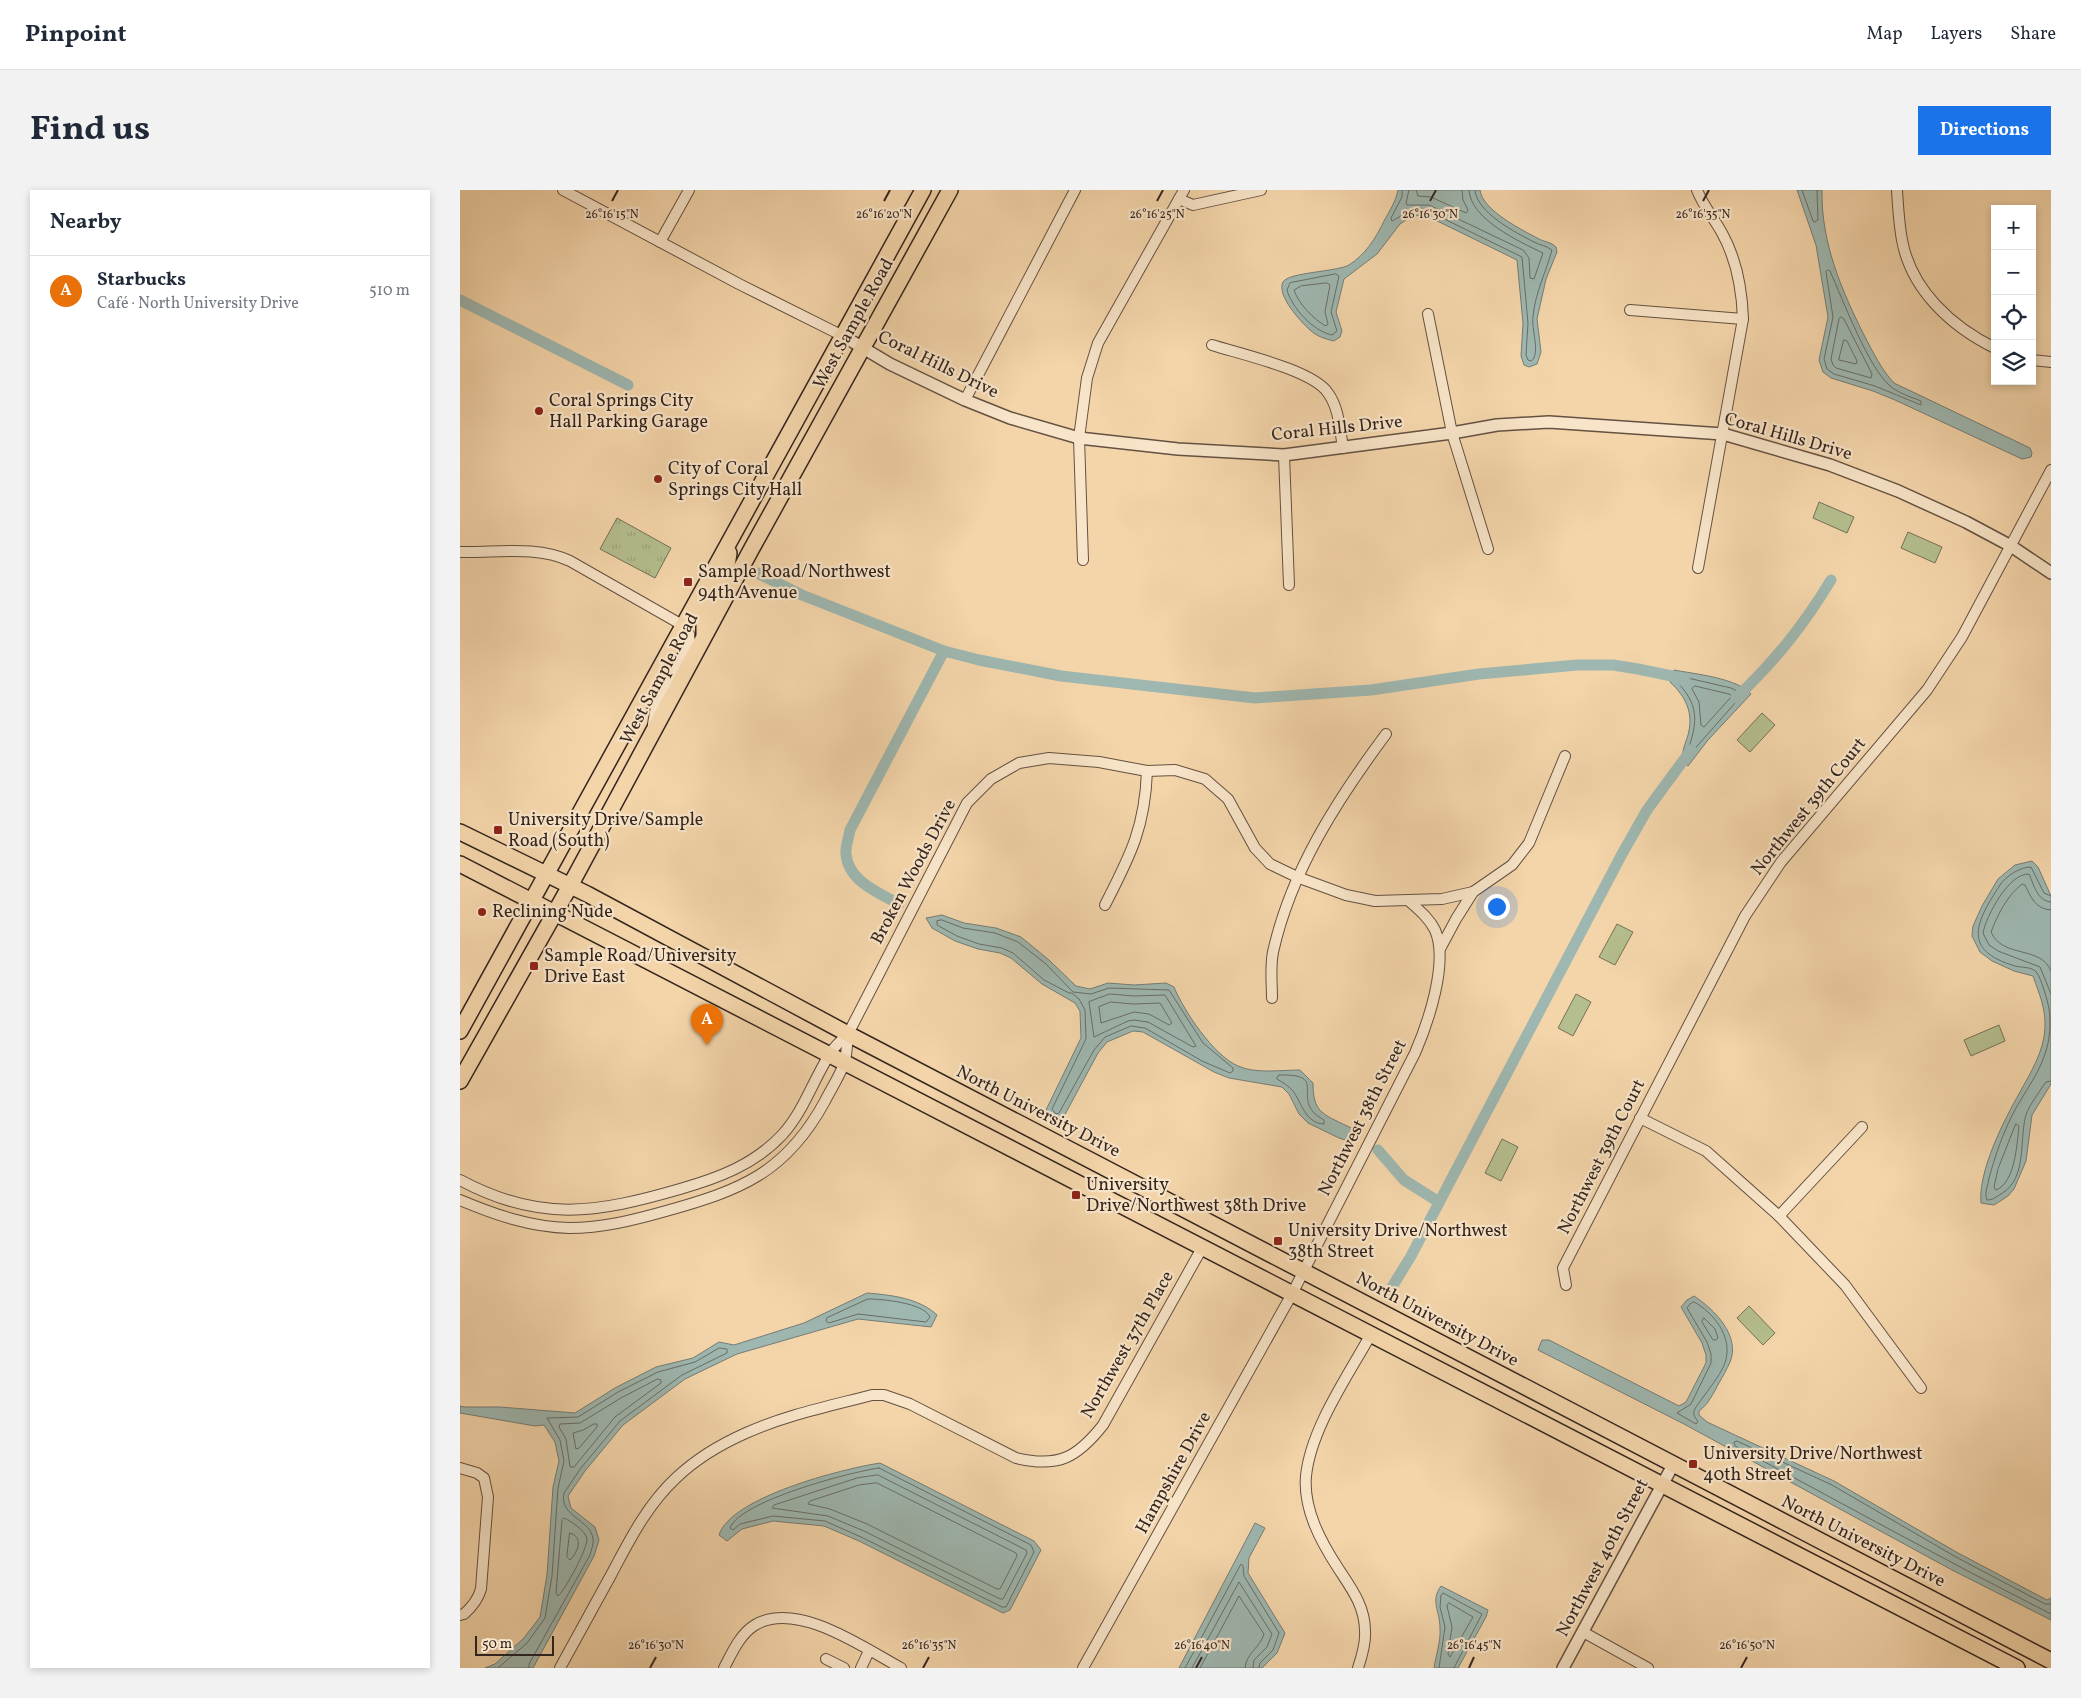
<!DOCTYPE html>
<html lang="en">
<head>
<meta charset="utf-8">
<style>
	body { margin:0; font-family:Vollkorn,serif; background:#f2f2f3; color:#1f2937 }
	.controls { position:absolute; right:15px; top:15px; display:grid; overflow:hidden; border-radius:0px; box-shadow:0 2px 8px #0003 }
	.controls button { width:45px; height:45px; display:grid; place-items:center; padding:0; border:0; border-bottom:1px solid #e0e1e3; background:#fff; color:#1f2937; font:25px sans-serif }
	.scale { position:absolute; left:15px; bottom:12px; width:79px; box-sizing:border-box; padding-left:5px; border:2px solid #34251f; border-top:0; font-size:14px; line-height:18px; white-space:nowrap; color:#34251f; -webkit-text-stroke:4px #f8e4c8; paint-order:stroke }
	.you { position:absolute; left:1036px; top:716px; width:18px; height:18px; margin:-12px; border:4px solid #fff; border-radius:50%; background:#1a73e8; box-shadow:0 0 0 8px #1a73e833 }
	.badge { display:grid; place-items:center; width:32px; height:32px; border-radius:50%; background:#1a73e8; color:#fff; font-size:16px; font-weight:700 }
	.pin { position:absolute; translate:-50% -41px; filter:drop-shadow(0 1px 2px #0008) }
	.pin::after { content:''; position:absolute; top:26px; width:18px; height:15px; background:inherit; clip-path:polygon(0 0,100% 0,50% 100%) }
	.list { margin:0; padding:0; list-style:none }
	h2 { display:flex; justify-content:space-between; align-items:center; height:65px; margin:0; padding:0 20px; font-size:21px }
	h2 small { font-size:16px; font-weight:400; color:#747a83 }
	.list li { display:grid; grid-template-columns:32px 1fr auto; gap:15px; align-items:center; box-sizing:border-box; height:70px; padding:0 20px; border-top:1px solid #e0e1e3 }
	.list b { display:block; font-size:19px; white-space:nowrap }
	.list p { margin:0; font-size:16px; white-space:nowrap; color:#747a83 }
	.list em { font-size:16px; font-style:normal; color:#747a83 }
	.icon { flex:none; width:28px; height:28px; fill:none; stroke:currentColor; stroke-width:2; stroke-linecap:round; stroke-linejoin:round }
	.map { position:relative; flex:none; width:1591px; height:1478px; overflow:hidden; border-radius:0px }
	header { display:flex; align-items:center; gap:30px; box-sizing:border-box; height:70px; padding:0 25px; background:#fff; border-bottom:1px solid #e0e1e3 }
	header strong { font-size:24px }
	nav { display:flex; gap:28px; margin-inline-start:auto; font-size:18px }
	.intro { display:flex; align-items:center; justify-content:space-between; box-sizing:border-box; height:120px; padding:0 30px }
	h1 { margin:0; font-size:35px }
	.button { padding:12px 22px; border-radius:0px; background:#1a73e8; color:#fff; font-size:18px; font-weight:700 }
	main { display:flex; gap:30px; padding:0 30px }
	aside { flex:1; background:#fff; border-radius:0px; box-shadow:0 2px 8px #0003 }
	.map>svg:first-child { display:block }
	.grass { fill:url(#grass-tufts); stroke:#747256 }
	.garden { fill:#b5be8e; stroke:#747256 }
	.water { fill:#9eb7b0; stroke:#747d76 }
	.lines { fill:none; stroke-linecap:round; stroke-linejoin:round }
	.shore { stroke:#696e68; stroke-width:1 }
	.canal { stroke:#9eb7b0; stroke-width:11 }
	.minor-casing { stroke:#645142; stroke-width:12 }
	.tertiary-casing { stroke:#645142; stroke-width:14 }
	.primary-casing { stroke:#34251f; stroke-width:18 }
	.minor { stroke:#f8e4c8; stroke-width:10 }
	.tertiary { stroke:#f8e4c8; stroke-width:11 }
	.primary { stroke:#f4d5aa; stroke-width:15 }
	.ticks { fill:none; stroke:#34251f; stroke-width:2 }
	.poi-dot { fill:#8f2418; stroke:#f8e4c8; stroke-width:2 }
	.labels { text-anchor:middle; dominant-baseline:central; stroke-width:4.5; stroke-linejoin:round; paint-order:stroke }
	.street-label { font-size:18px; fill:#34251f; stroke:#f8e4c8 }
	.poi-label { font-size:18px; fill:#34251f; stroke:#f8e4c8; text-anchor:start }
	.ticks-label { font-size:12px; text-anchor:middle; fill:#34251f; stroke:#f8e4c8; stroke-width:4.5; stroke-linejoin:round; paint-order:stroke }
</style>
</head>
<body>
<header>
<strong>Pinpoint</strong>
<nav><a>Map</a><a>Layers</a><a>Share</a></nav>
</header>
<div class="intro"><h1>Find us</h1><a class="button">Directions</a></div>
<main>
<aside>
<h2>Nearby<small></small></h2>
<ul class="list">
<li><span class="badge" style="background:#e8710a">A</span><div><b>Starbucks</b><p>Café · North University Drive</p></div><em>510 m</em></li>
</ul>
</aside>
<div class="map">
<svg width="1591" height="1478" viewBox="0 0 1591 1478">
	<defs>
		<pattern id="grass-tufts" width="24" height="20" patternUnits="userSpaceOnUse" patternTransform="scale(1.25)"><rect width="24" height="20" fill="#b5be8e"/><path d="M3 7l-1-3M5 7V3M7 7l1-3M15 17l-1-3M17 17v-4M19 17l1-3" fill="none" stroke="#9ca37a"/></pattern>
	</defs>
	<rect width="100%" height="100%" fill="#f4d5aa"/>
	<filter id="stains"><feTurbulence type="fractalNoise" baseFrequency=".004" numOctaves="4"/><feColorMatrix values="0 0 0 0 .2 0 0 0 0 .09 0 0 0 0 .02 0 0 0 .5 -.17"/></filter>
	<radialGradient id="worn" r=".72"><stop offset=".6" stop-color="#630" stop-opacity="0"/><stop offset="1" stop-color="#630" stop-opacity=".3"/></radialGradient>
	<polygon class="grass" points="157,328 211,358 195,388 140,359"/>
	<g class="garden">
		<polygon points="1359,312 1394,327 1387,343 1353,328"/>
		<polygon points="1448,342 1482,357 1475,373 1441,358"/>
		<polygon points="1302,523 1315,535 1290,562 1277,550"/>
		<polygon points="1157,734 1173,742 1155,775 1139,767"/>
		<polygon points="1116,804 1131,812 1113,846 1098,838"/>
		<polygon points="1539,835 1545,851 1511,866 1504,850"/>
		<polygon points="1042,949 1058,957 1041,991 1025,983"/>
		<polygon points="1289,1116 1315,1143 1303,1155 1277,1128"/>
	</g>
	<g class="water">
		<path d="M938,0H1020C1022,20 1062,40 1079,49C1085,52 1091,52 1096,57L1097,62L1086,89L1077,129L1081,162L1077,174L1069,177L1064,175L1061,166L1063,133L1057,70L965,25L952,26L940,34L917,64L884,89L876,122L882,141L880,147L874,151C865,149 856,146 850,140C841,132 816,105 823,92C829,82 876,82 889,75C905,65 916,48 924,31C929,22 936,11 938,0Z"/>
		<path d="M1337,0H1362C1361,52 1381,99 1404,145C1413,162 1421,179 1434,193L1570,258L1572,263L1571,267L1562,269L1435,210L1413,201L1371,188L1363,182L1359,170L1368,127L1356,55Z"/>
		<path d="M1214,480C1235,484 1277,488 1291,504L1248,550L1228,576L1222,571C1222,561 1225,554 1228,545C1234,523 1226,507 1210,492Z"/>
		<path d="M1572,671L1578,677L1591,706V894L1572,925L1566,971L1554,999L1548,1006L1534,1015L1521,1013C1518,981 1544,930 1560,902C1571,882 1584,861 1585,838C1586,819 1579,803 1573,786L1554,781L1532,771L1520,762L1512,746L1513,736L1522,716L1538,689L1555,675Z"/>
		<path d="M482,725L504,733L536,738L561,747L589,770L616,796L630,799L648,793L674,795L706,793L714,797C724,821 753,865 778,876C796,884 821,880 840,880L853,893C853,923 863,924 887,936C893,939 897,940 900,946L898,950L891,952L879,948L848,933L839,924L829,904L822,897L769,888L754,882L683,842L673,841L647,852L638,863L602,930L594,928L586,920L621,848L620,821L615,813L582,794L551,768L540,763L518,759L495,751L472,738L466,728Z"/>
		<path d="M407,1103C431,1105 459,1108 477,1125L471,1137L398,1129L277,1164L225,1189L163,1235L125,1281L108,1306L111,1318L135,1337L139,1350L134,1366L73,1478H25L35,1474L63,1449L80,1427L87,1385L93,1297L99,1271L95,1252L84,1235L75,1236L0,1223V1216L4,1217H40L115,1223L155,1198L196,1177L233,1168L259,1152L274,1155L344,1133Z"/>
		<path d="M1234,1106C1254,1119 1281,1146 1270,1172C1267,1179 1263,1186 1259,1193C1254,1202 1248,1215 1239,1221V1225L1247,1232L1374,1291L1498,1363L1587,1410L1591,1408V1430L1492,1380L1224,1234L1078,1160L1082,1150H1089L1219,1216L1226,1212L1246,1173V1165L1242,1153L1221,1117L1227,1110Z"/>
		<path d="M420,1273L574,1351L581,1360L550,1420L543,1423L399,1351L364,1336L313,1331L282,1339L267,1351L259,1345C271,1307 382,1279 420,1273Z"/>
		<polygon points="795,1333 805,1338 789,1368 788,1383 825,1443 817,1463 802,1478 719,1478"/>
		<path d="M981,1396L1028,1420L1026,1427L998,1478H974C976,1465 981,1451 980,1438C980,1421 970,1411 981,1396Z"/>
	</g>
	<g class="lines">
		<g class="shore">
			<path d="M942,0V7L931,28L932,31L950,21L966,20L1062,67L1068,133L1066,165L1068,170L1071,171C1081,165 1071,138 1073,127C1075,103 1086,82 1092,60C1087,56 1080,55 1074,52C1056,43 1016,22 1015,0"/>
			<path d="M949,0L946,13L947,15H969L1063,60L1069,68L1070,88L1074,89L1083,63C1060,52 1010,29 1009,0"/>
			<polyline points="956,0 958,6 971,7 1006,23 1008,20 1003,10 1002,0"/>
			<polyline points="1342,0 1353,31 1355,32 1358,30 1357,0"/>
			<path d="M1368,80L1370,81C1383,110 1408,177 1430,196C1438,203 1451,207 1461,211V215L1415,196L1374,184L1367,179L1364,169L1373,127L1366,82Z"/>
			<path d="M876,84L879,86L871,122L877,141L872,145C853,141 832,118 827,100L830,93Z"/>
			<path d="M867,93L870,95L865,122L868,134L866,136C854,130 838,113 834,100L841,96Z"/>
			<polygon points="1381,127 1384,129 1412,184 1411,188 1376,178 1373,175 1371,169 1379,129"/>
			<polygon points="1384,150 1387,151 1397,171 1396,174 1379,170"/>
			<path d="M1219,486L1271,498L1283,504L1231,563L1228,560C1238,531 1239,514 1216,491Z"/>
			<polygon points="1235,496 1269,504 1272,506 1244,537 1241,535 1239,512 1232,499"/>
			<path d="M1591,706L1584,703L1571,677C1560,677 1546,686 1540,695C1516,732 1501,760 1555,776C1562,778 1572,776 1577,783C1581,788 1588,812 1589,819C1591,833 1590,850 1585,864C1577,889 1558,910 1548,934C1540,951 1534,970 1529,988C1528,996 1524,1003 1527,1010C1533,1010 1536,1007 1541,1004C1569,988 1558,946 1567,922C1571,913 1578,904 1583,896L1586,892L1591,891"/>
			<path d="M1591,712C1577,711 1574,695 1569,684C1549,683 1526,726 1523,743L1529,755L1538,761L1580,777L1591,804"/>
			<path d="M1591,720C1575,719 1571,707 1565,695L1562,694C1547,706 1538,724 1531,742C1543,769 1581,755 1591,781"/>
			<polygon points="482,730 503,738 535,743 558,752 586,774 613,802 631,804 649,798 709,800 743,853 773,878 773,881 770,883 742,871 685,838 671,836 645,847 634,860 599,923 596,924 592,919 626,849 625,820 619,809 612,803 609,803 584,790 553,763 542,758 519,754 497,746 477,735 477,731"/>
			<polygon points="650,804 674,806 705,805 736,856 733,857 688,832 674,830 668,831 634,847 629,812"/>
			<polygon points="651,812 673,814 700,813 712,833 709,835 689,824 674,822 641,833 639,817"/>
			<path d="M819,885C866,884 836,903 854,923C857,926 861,928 864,930V934C845,933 842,913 833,901C828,895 823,893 817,889Z"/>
			<path d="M1556,934L1559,936C1557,954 1555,993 1536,1000L1534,997L1538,979Z"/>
			<path d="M408,1109C423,1109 464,1113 470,1127L466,1132L398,1124L369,1133L366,1131L367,1128Z"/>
			<path d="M1234,1112C1253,1122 1272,1146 1266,1169C1264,1179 1255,1191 1249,1199C1246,1204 1235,1217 1234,1221C1233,1226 1236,1228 1238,1232L1236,1234L1217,1223L1231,1214L1251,1173V1164L1247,1152L1227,1118L1230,1114Z"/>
			<polygon points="1244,1128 1255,1139 1258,1148 1256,1150 1253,1150 1242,1132"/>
			<polygon points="198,1189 201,1190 201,1193 155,1227 114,1277 110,1277 106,1249 99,1237 100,1234 120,1233 161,1208"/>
			<polygon points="134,1234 137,1234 137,1237 119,1258 116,1259 113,1243 123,1240"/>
			<path d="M419,1278L571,1355L574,1362L546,1417H542L401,1347L365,1331L313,1326L280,1334L273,1340L270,1338C280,1311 390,1282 419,1278Z"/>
			<polygon points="418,1285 566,1360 567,1363 543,1409 540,1409 404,1341 368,1326 312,1318 314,1315 397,1288"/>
			<polygon points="417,1293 556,1363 557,1366 540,1399 537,1399 407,1334 370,1319 348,1314 350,1311 399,1295"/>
			<path d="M104,1328C111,1331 126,1341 127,1349C127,1360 105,1400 98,1406L96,1403L102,1330Z"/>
			<path d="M110,1343C124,1347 118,1362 110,1370L107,1367Z"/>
			<polygon points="989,1413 1013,1427 990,1467 988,1464 992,1437 987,1416"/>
			<path d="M1591,1414H1585L1496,1367L1372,1295L1277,1251L1274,1252L1275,1256C1380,1312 1484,1370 1591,1424"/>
			<path d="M38,1478L67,1453L85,1428L92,1386L98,1298L104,1271L100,1250L87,1228L118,1227L158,1202L198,1182L235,1172L259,1158L267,1159V1163L222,1185L160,1231L121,1278L104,1303C99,1327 131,1329 133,1349C134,1354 131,1360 130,1365L69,1474V1478"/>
			<polyline points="725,1478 781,1374 783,1376 784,1386 819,1443 813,1460 800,1473 799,1478"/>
			<polyline points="732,1478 779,1392 812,1444 807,1457 794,1470 793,1478"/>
			<path d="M740,1478L779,1406L804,1444C800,1458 786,1463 785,1478"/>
			<polyline points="979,1478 985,1437 980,1417 981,1405 983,1403 1022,1424 994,1478"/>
		</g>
		<g class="canal">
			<polyline points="0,110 168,195"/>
			<polyline points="297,383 342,405 484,461 519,470 601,486 795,508 911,500 1019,484 1117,475 1153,475 1178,479 1212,486 1226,492"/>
			<path d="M1276,508C1315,471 1343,436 1371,390"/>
			<path d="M439,714C419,703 388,691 386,664C385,657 389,647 390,640L484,461"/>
			<polyline points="918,960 944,990 979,1012"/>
			<polyline points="929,1102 951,1066 1162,664 1187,620 1231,560"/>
		</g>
		<g class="minor-casing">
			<g id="minor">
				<polyline points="103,0 279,94 383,146"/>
				<path d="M1237,0C1243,16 1254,28 1262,43C1277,70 1282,99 1283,129L1238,378"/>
				<path d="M1437,0C1438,17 1439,34 1442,50C1451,100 1492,137 1535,158"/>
				<polyline points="719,9 733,15 801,0"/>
				<polyline points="200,52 229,0"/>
				<polyline points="1170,120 1283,129"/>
				<polyline points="968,124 992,243 1028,359"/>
				<path d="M752,155C780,164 853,180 868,203C879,218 880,240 883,258"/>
				<polyline points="1572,170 1591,172"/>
				<polyline points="505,210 615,0"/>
				<polyline points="824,265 829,395"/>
				<path d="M0,362C36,363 76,355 110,371L224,436L229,444L230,454L197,511L193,534"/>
				<polyline points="623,370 619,248 627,188 638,153 724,0"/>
				<path d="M645,715C670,666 685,638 687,581"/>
				<polyline points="980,759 996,729 1013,702 1052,675 1069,653 1105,566"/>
				<path d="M812,808C812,794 810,777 813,762C831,681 877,610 926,544"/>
				<polyline points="1180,928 1246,961 1319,1026 1385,1095 1461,1198"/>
				<path d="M0,990C80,1033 137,1023 220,999C258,988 294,975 322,945C343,922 352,893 368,867C372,858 381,851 388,844L507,613L531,589L559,573L589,568L639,572L687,581L715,580L745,589L768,609L795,658L810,674L837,687L886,705L915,711L982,709L1013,702"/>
				<path d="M0,1010C36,1025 70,1037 109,1038C143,1038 174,1030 206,1021C281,1000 326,983 365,911C371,899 379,887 384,874C387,865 387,853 388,844"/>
				<polyline points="1319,1026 1402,937"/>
				<polyline points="1106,1095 1103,1078 1285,726 1321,672 1467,500 1502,447 1591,280"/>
				<path d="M0,1278L17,1283L24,1288L28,1307L21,1399C18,1410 12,1417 4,1424L0,1425"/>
				<polyline points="1123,1442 1188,1478"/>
				<polyline points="366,1469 384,1478"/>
				<path d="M100,1478C117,1447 134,1416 151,1385C169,1351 187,1315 216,1288C236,1269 261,1254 286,1243C326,1225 370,1216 412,1205H424L450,1214L556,1268C598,1278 617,1268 643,1235L742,1058"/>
				<path d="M264,1478C272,1463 280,1444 295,1435C337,1410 404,1458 441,1478"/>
				<polyline points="401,1478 409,1461"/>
				<path d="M623,1478L832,1104L955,863C968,833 989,772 975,740C969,728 959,720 949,711"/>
				<path d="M898,1478C902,1466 906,1453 905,1441C905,1416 891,1398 878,1378C861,1352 843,1319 846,1286C851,1238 888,1186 911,1144"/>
			</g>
		</g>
		<g class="tertiary-casing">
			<g id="tertiary">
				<polyline points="383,146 430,174 505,210 550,228 619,248 718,259 824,265 992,243 1037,235 1089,232 1263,244 1370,275 1438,301 1506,332 1551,356 1591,383"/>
				<polyline points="1103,1478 1213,1275"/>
			</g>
		</g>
		<g class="primary-casing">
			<g id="primary">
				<polyline points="244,444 244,423 266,382 269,363"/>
				<polyline points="0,642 127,704 388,844 1591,1471"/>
				<polyline points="0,674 1557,1478"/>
				<polyline points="0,841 463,0"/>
				<polyline points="0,891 110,696 292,358 490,0"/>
			</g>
		</g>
		<use href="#minor" class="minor"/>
		<use href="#tertiary" class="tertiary"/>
		<use href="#primary" class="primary"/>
	</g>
	<path class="ticks" d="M152,11L158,0M424,11L430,0M697,11L703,0M970,11L976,0M1243,11L1249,0M190,1478L196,1467M463,1478L469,1467M736,1478L742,1467M1009,1478L1014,1467M1281,1478L1287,1467"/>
	<g class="poi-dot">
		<circle cx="79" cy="221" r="5"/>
		<circle cx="198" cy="289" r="5"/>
		<rect x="223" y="387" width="10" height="10" rx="2.5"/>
		<rect x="33" y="635" width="10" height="10" rx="2.5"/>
		<circle cx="22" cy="722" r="5"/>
		<rect x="69" y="771" width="10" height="10" rx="2.5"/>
		<rect x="611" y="1000" width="10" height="10" rx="2.5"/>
		<rect x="813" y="1046" width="10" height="10" rx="2.5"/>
		<rect x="1228" y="1269" width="10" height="10" rx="2.5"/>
	</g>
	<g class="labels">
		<g class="street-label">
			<text transform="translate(394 134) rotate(-61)">West Sample Road</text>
			<text transform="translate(478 175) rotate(26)">Coral Hills Drive</text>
			<text transform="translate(877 239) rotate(-6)">Coral Hills Drive</text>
			<text transform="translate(1328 247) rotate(16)">Coral Hills Drive</text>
			<text transform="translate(200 489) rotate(-62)">West Sample Road</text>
			<text transform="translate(1349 617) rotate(-51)">Northwest 39th Court</text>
			<text transform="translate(454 682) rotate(-62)">Broken Woods Drive</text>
			<text transform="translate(578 922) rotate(27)">North University Drive</text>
			<text transform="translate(903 928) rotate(-63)">Northwest 38th Street</text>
			<text transform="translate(1142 967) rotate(-63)">Northwest 39th Court</text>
			<text transform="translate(977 1130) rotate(28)">North University Drive</text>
			<text transform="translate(668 1155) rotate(-60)">Northwest 37th Place</text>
			<text transform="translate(714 1283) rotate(-61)">Hampshire Drive</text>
			<text transform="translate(1403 1352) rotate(27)">North University Drive</text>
			<text transform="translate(1143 1368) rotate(-62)">Northwest 40th Street</text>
		</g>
		<g class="poi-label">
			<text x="89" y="211">Coral Springs City<tspan x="89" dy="21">Hall Parking Garage</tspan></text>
			<text x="208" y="279">City of Coral<tspan x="208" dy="21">Springs City Hall</tspan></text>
			<text x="238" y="382">Sample Road/Northwest<tspan x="238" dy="21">94th Avenue</tspan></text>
			<text x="48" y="630">University Drive/Sample<tspan x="48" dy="21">Road (South)</tspan></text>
			<text x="32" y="722">Reclining Nude</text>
			<text x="84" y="766">Sample Road/University<tspan x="84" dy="21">Drive East</tspan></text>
			<text x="626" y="995">University<tspan x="626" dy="21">Drive/Northwest 38th Drive</tspan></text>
			<text x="828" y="1041">University Drive/Northwest<tspan x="828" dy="21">38th Street</tspan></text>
			<text x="1243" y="1264">University Drive/Northwest<tspan x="1243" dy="21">40th Street</tspan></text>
		</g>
	</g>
	<g class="ticks-label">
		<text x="152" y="28">26°16'15"N</text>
		<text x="424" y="28">26°16'20"N</text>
		<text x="697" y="28">26°16'25"N</text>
		<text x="970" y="28">26°16'30"N</text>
		<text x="1243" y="28">26°16'35"N</text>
		<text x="196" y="1459">26°16'30"N</text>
		<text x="469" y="1459">26°16'35"N</text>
		<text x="742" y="1459">26°16'40"N</text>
		<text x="1014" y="1459">26°16'45"N</text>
		<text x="1287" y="1459">26°16'50"N</text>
	</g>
	<rect width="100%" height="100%" filter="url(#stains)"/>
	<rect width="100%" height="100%" fill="url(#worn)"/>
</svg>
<div class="controls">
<button>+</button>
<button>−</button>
<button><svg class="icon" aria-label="locate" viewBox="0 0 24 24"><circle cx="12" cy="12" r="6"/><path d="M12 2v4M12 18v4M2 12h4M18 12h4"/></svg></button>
<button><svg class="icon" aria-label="layers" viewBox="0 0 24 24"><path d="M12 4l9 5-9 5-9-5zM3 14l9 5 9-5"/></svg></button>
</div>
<div class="scale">50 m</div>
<div class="you"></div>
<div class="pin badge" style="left:247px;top:855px;background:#e8710a">A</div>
</div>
</main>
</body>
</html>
